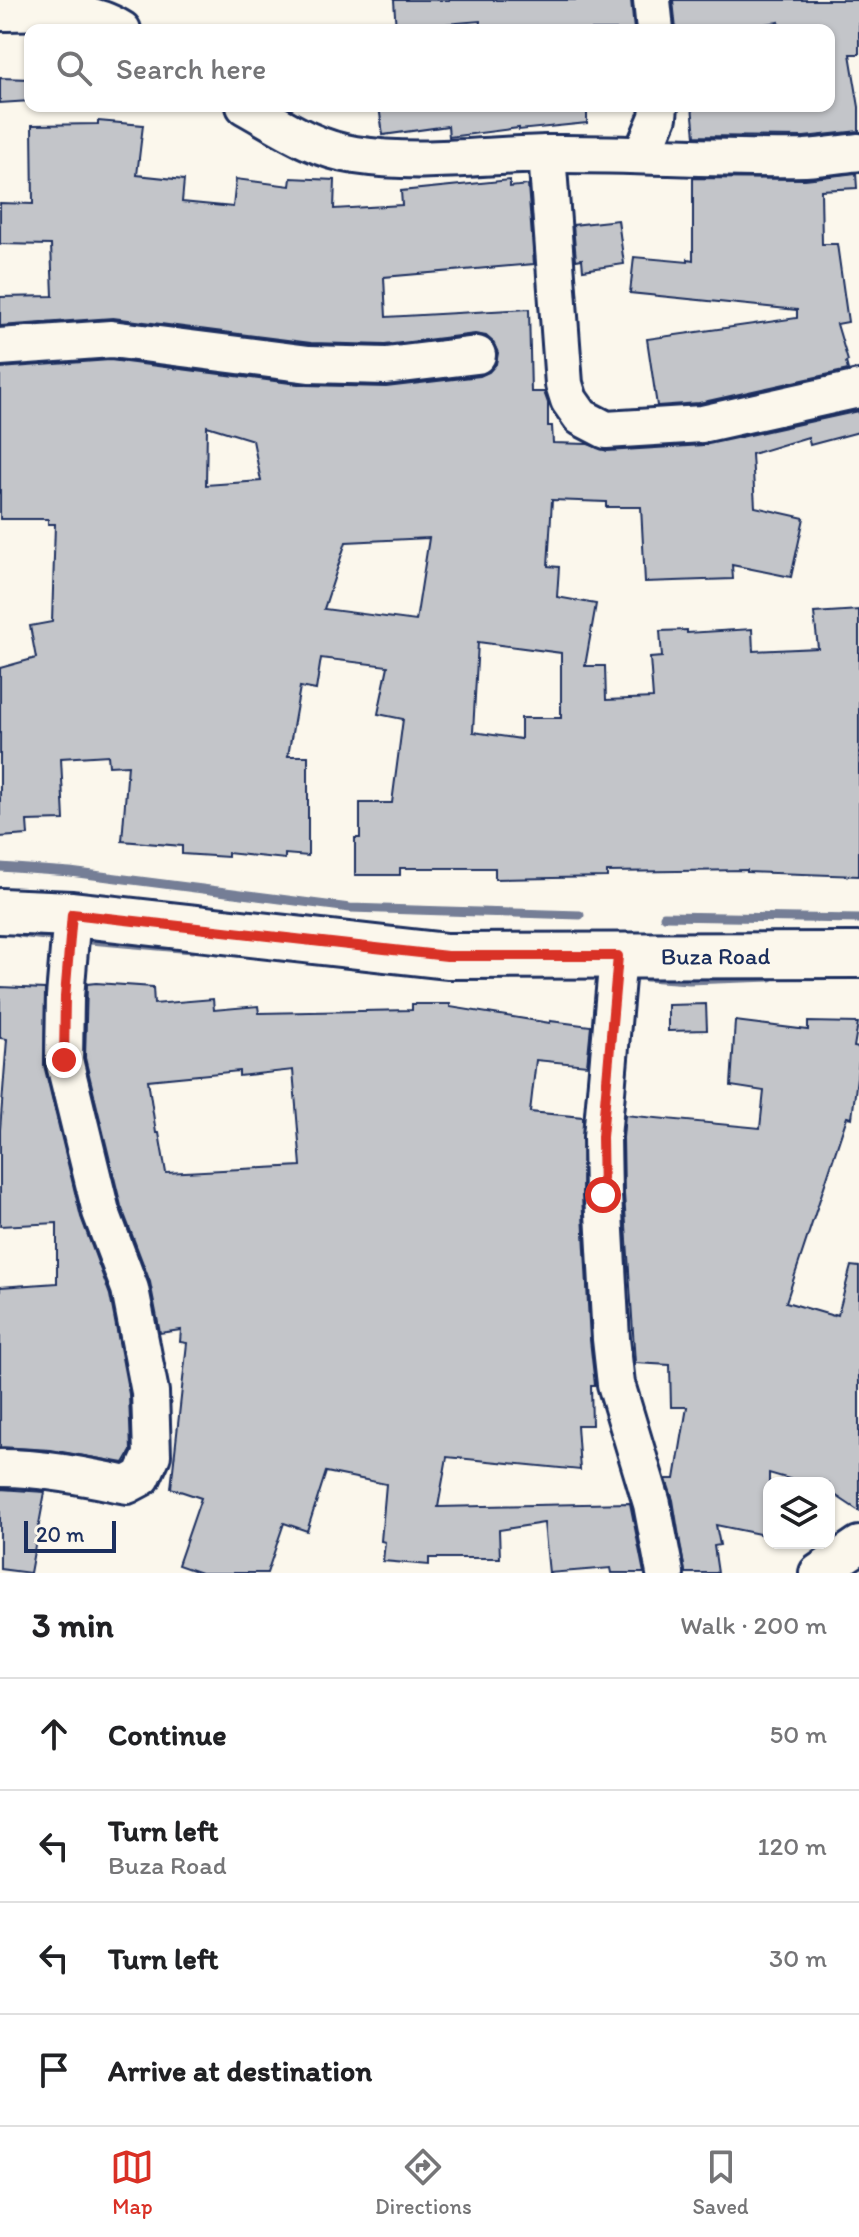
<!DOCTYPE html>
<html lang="en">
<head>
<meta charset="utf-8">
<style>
	body { margin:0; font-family:Itim,sans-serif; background:#f2f2f2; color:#202124 }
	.controls { position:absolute; right:24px; bottom:24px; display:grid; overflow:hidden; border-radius:16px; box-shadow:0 2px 6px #0004 }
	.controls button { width:72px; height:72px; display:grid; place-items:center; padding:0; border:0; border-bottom:2px solid #e0e0e0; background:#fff; color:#202124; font:40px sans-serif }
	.scale { position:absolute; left:24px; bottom:20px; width:92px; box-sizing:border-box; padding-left:8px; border:4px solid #1b2f5e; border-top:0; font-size:22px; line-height:28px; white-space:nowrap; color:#1b2f5e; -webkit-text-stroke:6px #fbf7ec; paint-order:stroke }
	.stop { position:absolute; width:24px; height:24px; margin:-18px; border:6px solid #d93025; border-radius:50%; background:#fff }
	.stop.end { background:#d93025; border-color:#fff; box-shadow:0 2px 8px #0008 }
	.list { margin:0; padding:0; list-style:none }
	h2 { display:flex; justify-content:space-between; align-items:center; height:104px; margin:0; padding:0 32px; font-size:34px }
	h2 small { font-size:26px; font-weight:400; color:#757577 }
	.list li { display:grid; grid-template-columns:52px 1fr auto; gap:24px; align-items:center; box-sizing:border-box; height:112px; padding:0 32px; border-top:2px solid #e0e0e0 }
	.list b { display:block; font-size:30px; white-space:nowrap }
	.list p { margin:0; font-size:26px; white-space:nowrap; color:#757577 }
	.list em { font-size:26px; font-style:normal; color:#757577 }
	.icon { flex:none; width:44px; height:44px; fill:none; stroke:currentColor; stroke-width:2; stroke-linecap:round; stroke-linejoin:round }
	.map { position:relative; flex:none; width:859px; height:1573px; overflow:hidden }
	.search { position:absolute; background:#fff; box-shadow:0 2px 6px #0004; left:24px; right:24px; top:24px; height:88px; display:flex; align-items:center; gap:20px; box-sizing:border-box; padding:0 28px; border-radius:16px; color:#757577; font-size:30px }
	.sheet { height:552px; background:#fff }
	nav { display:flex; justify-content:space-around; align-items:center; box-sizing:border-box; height:112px; border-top:2px solid #e0e0e0; background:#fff; font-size:22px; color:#757577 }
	nav a { display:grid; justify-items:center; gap:4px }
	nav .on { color:#d93025 }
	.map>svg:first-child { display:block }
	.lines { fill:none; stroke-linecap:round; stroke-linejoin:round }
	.stream { stroke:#747e96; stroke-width:9 }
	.building { fill:#c3c5c9; stroke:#1b2f5e; stroke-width:2; fill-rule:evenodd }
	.minor-casing { stroke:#1b2f5e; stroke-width:42 }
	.secondary-casing { stroke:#1b2f5e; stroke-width:50 }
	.minor { stroke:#fbf7ec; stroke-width:36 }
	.secondary { stroke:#fbf7ec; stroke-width:44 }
	.route { stroke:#d93025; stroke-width:10 }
	.labels { text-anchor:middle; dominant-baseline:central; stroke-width:6; stroke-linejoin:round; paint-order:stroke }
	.street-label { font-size:24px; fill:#1b2f5e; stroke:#fbf7ec }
</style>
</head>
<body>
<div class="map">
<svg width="859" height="1573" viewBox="0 0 859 1573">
	<rect width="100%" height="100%" fill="#fbf7ec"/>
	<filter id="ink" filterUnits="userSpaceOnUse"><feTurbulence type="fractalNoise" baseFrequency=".0125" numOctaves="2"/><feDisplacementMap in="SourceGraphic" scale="16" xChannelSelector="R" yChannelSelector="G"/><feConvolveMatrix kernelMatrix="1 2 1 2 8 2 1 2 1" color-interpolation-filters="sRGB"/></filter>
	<g filter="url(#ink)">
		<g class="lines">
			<g class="stream">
				<polyline points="0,867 70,872 350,908 580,915"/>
				<polyline points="664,916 859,919"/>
				<polyline points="19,933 64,938"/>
				<polyline points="79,939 192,949"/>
				<polyline points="646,977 689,980 771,977"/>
			</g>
		</g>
		<g class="building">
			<polygon points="394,0 631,0 634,30 480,30 480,21 422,26 422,30 396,30"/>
			<polygon points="673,0 859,0 859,54 850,54 859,107 859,131 804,137 695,136 692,106 829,106 829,30 780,30 779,22 724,30 676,30"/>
			<polygon points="0,78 30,79 30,101 0,103"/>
			<polygon points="379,106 587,106 587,123 519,130 519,128 449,137 448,126 383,135"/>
			<path d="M98,121L143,125L137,175L184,180L182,202L233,207L236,179L290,186L291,178L335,180L334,209L402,205L401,191L510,180V187L528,185L534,264L384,277L386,317L529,309L531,392H544L548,403V426H552L553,443L588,444L607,451L704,445L859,411V432L810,445L808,437L752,454L755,507L804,518L791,577L732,565L733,579L645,582L641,507H606V502L552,500L548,566L559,567L557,597L596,604L585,666H605L606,700L653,698L650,658L662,657L660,631L687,630V633L752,629L753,651L818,648L814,613L859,610V876L747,872V870L607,872V877L495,879V868H400V875H355V838H360V803H392L403,719L378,714L388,666L321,658L316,690L300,687L288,756H308V856L285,854V859L228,853V857L182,854V846L122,841L128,765L109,766L108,755L61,758L64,820L27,821L28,835L0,837V668L36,658L30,626L52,622L55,524H48V519H0V368L110,360L306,385L386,387L480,376L489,372L496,364L498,353L493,342L486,336L475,334L385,345L311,343L113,318L0,326V297L53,296L51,245L0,244V203L33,204L32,125L98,124ZM207,426L253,440L261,481L206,485ZM429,538L416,621L324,609L346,542ZM478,642L561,653V718H521V739L473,732Z"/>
			<polygon points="856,173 857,188 821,190 822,244 837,244 848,322 837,324 848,361 846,362 848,370 699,403 657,406 647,339 797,318 797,310 630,293 634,257 688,262 688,259 693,260 693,178 805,179"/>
			<polygon points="618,220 624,264 583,270 582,259 576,260 573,225"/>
			<path d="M96,983L153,987L154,1004L213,999L214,1010L258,1006L259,1013L412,1010V1004H450V1007L550,1023V1021L591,1026L587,1065L536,1060L530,1112L583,1117L582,1196L590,1340L595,1385H591L592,1425H577L580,1470L447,1457L438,1507L630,1503L644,1573H612L611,1568L549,1573L544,1523L499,1530L500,1558H429V1565L383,1561L385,1542L381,1541L386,1484L326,1472L307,1531L284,1523L267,1573H201L178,1565L201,1498L171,1488L187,1343L180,1342L181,1330L160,1333L150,1282L121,1206L85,1058L87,984ZM293,1070L301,1166L166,1173L159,1133H156L148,1080L239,1071V1076Z"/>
			<polygon points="0,987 45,989 44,1065 81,1217 110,1295 129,1394 131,1451 124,1463 51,1450 0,1447 0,1287 57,1283 57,1223 0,1226 0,1130 7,1039 0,1038"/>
			<polygon points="706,1004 707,1030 668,1031 668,1005"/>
			<polygon points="735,1021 808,1030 808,1022 858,1023 854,1047 859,1048 859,1061 852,1118 847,1117 786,1302 834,1316 835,1314 838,1315 851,1266 859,1267 859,1511 829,1491 829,1483 803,1483 769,1473 769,1536 716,1525 720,1545 714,1546 718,1573 685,1573 673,1500 666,1479 675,1479 687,1407 671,1407 670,1365 635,1363 624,1194 623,1138 625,1115 760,1128 764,1091 731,1086"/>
			<polygon points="0,1489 45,1492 30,1573 0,1569"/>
		</g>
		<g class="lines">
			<g class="minor-casing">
				<g id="minor">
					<polyline points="652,0 655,30"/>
					<path d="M0,12C39,12 88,7 122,30"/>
					<path d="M245,106C281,126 313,149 355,155C420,165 485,155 549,154C634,153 720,160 805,158C823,157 841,154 859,152"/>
					<polyline points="547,154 564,384 569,400 581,417 606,430 702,424 859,389"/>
					<polyline points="642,155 658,117 659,106"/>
					<polyline points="0,347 111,339 309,364 386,366 477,355"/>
					<polyline points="618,956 602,1137 603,1195 611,1339 616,1384 652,1504 665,1573"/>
					<path d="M0,1468C44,1468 84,1476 127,1485L142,1477L152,1455L150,1392L130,1289L101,1212L64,1060L65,997L72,914"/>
					<polyline points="818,1573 859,1545"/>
				</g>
			</g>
			<g class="secondary-casing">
				<g id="secondary">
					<path id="s1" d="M0,911L72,914L447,956L859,955"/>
				</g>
			</g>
			<use href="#minor" class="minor"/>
			<use href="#secondary" class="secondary"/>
		</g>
	</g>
	<g class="lines" filter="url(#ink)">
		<polyline class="route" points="64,1060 65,997 72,914 447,956 618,956 602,1137 603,1195"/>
	</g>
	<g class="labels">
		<g class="street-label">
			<text stroke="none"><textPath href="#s1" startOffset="718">Buza Road</textPath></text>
		</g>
	</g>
</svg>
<div class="controls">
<button><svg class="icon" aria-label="layers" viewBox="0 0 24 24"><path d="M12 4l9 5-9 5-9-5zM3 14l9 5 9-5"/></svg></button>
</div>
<div class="scale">20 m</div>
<div class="stop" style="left:603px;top:1195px"></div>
<div class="stop end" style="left:64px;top:1060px"></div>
<div class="search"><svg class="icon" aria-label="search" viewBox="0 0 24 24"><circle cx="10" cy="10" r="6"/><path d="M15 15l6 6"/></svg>Search here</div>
</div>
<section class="sheet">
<h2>3 min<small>Walk · 200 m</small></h2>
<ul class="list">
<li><svg class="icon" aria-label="ahead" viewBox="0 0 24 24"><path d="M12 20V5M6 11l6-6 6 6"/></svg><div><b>Continue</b></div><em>50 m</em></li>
<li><svg class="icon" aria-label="left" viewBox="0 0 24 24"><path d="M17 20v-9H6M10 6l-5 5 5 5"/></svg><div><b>Turn left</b><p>Buza Road</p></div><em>120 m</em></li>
<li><svg class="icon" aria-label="left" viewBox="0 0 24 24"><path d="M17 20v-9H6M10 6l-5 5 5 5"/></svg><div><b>Turn left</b></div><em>30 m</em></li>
<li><svg class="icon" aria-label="arrive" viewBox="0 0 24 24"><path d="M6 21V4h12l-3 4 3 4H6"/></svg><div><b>Arrive at destination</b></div></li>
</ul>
</section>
<nav>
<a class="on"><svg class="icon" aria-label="map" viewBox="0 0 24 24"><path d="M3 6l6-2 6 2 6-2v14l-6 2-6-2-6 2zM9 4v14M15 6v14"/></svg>Map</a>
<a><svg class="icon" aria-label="directions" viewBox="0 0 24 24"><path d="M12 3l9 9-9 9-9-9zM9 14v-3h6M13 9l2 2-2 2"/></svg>Directions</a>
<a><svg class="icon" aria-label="saved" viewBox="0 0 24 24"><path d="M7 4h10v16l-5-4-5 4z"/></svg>Saved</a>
</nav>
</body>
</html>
